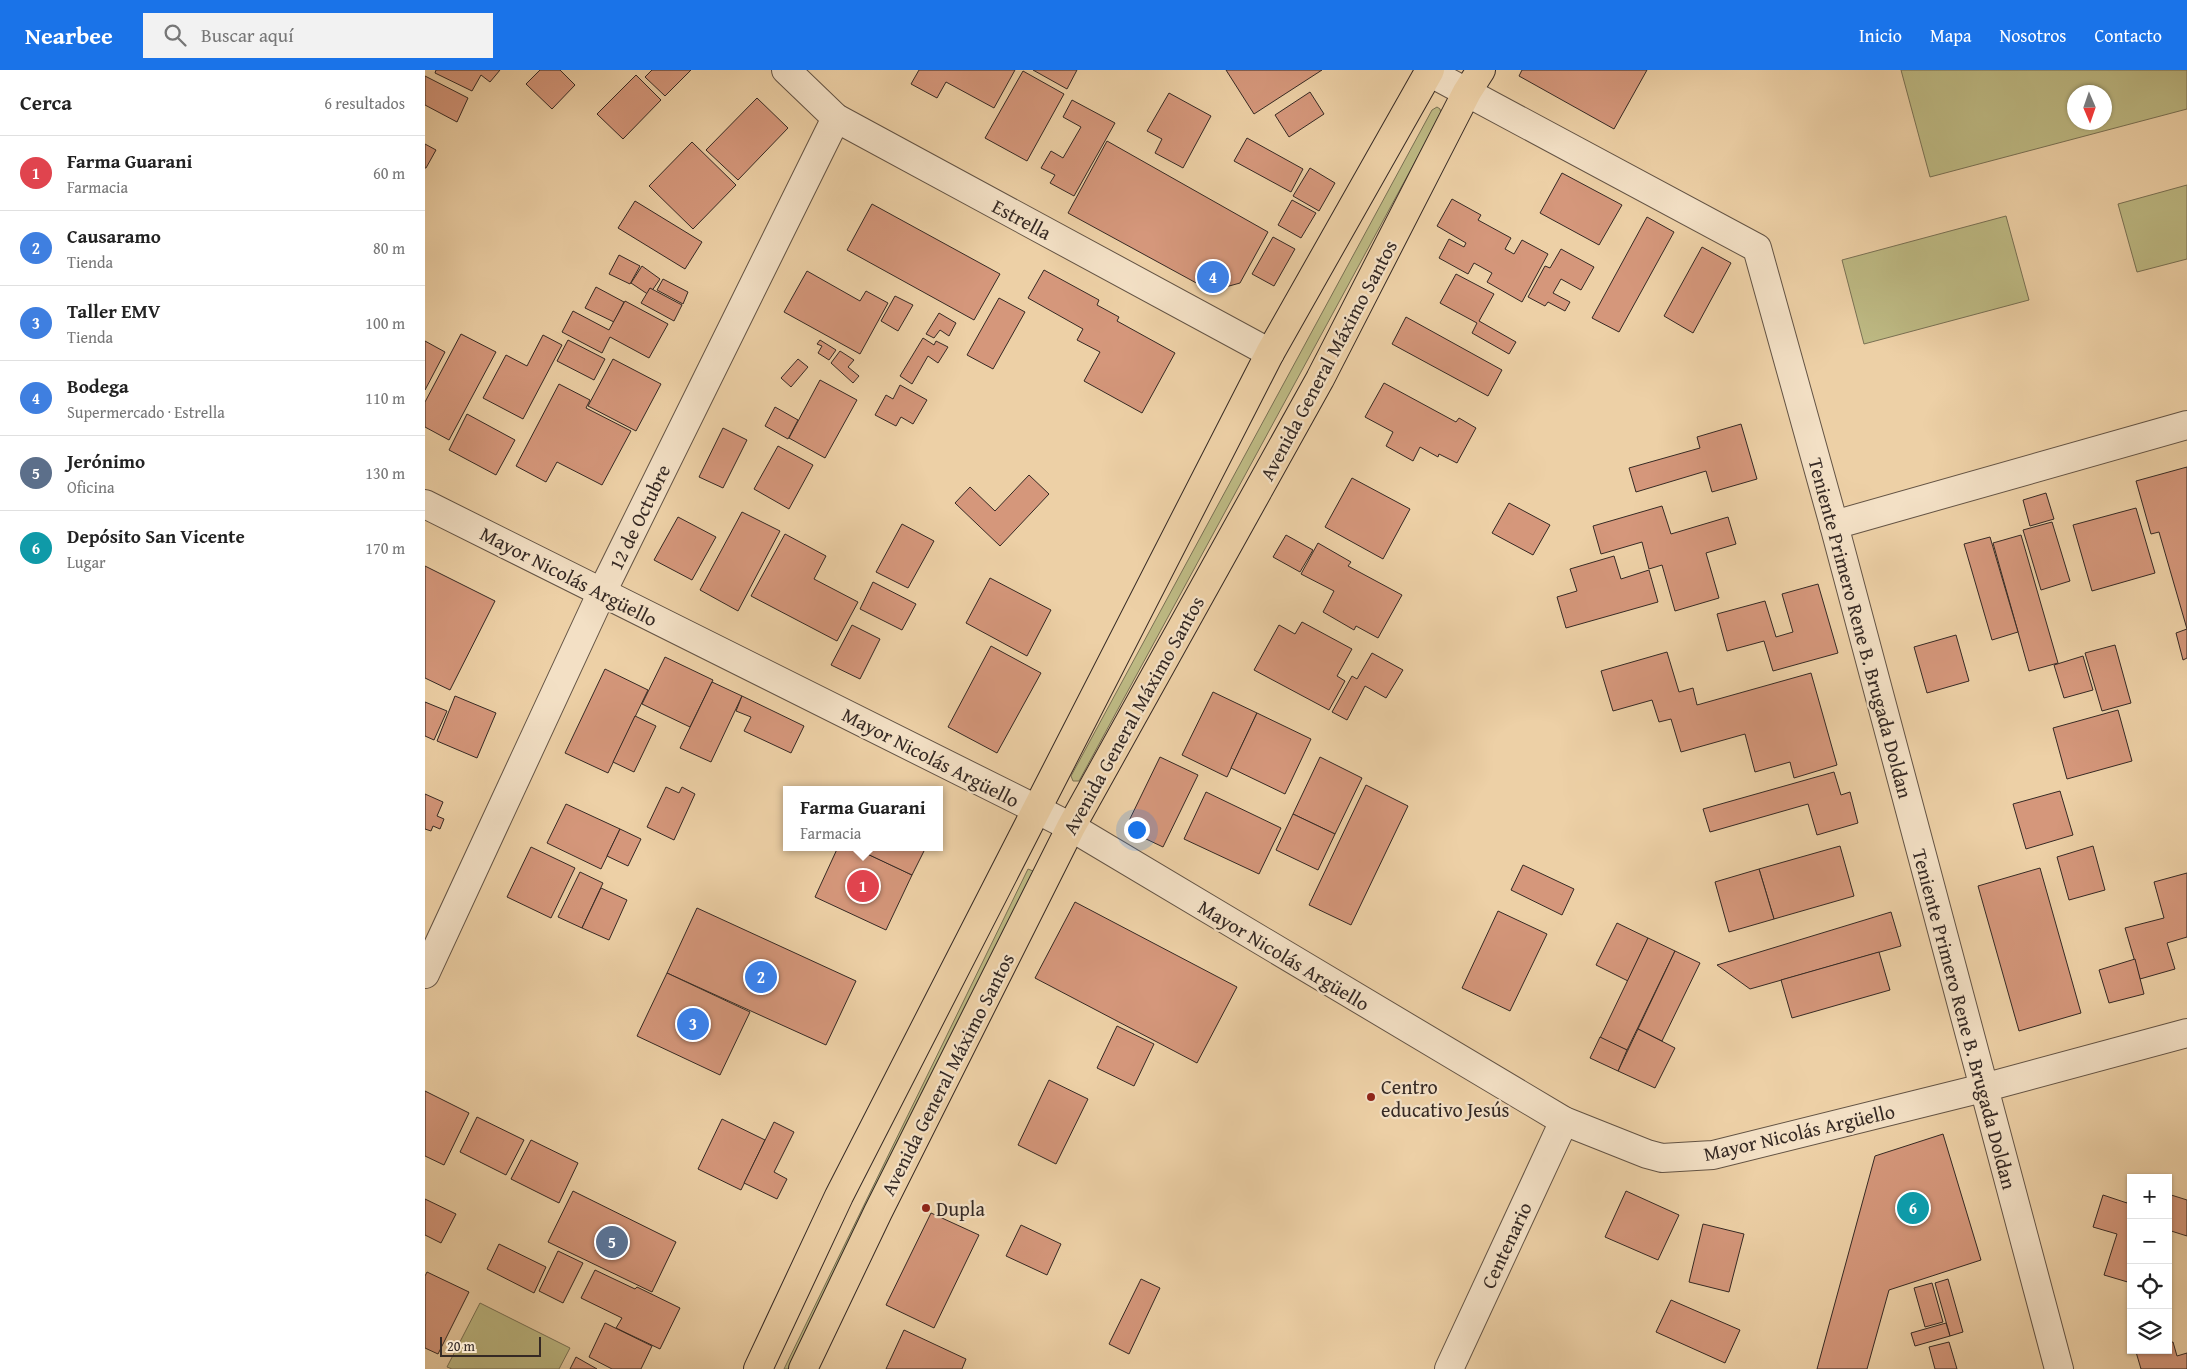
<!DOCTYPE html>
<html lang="es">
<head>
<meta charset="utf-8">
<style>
	body { margin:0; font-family:"Gentium Book Plus",serif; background:#f2f2f2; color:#222 }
	.controls { position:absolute; right:15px; bottom:15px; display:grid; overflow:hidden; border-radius:0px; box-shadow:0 1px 4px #0004 }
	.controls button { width:45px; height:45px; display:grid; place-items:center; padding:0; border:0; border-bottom:1px solid #e0e0e0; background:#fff; color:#222; font:25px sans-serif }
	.compass { position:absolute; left:1642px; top:15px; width:45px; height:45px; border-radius:50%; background:#fff; box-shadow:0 1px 4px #0004; rotate:178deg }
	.scale { position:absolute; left:15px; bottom:12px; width:101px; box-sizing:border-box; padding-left:5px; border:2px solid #352924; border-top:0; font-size:14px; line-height:18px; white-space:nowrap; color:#352924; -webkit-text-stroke:4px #f3e0c5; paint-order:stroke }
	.you { position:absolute; left:711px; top:759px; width:18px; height:18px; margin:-12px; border:4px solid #fff; border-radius:50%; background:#1a73e8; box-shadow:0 0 0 8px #1a73e833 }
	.badge { display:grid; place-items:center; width:32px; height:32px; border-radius:50%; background:#1a73e8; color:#fff; font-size:16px; font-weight:700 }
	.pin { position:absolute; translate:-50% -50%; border:2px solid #fff; box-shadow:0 1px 5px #0006 }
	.popup { position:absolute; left:358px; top:716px; width:160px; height:65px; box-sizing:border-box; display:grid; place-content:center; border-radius:0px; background:#fff; filter:drop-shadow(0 1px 4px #0005); font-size:16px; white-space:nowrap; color:#767676 }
	.popup b { font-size:19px; color:#222 }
	.popup::after { content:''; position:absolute; left:50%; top:100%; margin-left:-10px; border:10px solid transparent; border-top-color:#fff }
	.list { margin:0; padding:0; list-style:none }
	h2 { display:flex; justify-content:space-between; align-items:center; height:65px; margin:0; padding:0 20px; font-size:21px }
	h2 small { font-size:16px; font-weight:400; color:#767676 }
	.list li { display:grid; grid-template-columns:32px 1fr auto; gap:15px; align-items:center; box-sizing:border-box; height:75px; padding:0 20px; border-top:1px solid #e0e0e0 }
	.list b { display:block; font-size:19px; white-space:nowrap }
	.list p { margin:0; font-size:16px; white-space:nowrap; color:#767676 }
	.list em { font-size:16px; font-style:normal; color:#767676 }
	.icon { flex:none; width:28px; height:28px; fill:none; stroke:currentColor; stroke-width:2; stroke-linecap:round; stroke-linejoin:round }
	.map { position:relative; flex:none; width:1762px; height:1299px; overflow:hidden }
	header { display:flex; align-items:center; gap:30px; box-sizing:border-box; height:70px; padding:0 25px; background:#1a73e8; color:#fff }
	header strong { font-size:24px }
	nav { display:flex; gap:28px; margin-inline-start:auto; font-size:18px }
	.search { width:350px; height:45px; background:#f2f2f2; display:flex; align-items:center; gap:12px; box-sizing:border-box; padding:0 18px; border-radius:0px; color:#767676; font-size:19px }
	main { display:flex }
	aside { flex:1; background:#fff }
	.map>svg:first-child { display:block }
	.green { fill:#bdb983; stroke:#797154; fill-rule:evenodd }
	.building { fill:#d5977b; stroke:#352924 }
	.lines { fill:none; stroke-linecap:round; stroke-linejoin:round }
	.minor-casing { stroke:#635344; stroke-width:30 }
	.major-casing { stroke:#352924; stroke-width:30 }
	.minor { stroke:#f3e0c5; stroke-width:28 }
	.major { stroke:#edd0a6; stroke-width:28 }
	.poi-dot { fill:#8f2418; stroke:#f3e0c5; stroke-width:2 }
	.labels { text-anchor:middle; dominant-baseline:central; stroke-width:4.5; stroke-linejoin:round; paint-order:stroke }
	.street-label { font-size:20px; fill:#352924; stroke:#f3e0c5 }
	.poi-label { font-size:20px; fill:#352924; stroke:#f3e0c5; text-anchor:start }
</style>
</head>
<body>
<header>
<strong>Nearbee</strong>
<div class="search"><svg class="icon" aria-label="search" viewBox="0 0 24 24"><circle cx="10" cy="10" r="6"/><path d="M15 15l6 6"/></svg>Buscar aquí</div>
<nav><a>Inicio</a><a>Mapa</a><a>Nosotros</a><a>Contacto</a></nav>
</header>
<main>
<aside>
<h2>Cerca<small>6 resultados</small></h2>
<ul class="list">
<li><span class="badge" style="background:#e0444e">1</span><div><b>Farma Guarani</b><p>Farmacia</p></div><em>60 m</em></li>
<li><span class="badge" style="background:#3f7fe0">2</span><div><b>Causaramo</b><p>Tienda</p></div><em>80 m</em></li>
<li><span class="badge" style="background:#3f7fe0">3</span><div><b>Taller EMV</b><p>Tienda</p></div><em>100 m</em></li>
<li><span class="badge" style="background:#3f7fe0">4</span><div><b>Bodega</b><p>Supermercado · Estrella</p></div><em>110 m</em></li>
<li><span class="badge" style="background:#5c6f8a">5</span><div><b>Jerónimo</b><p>Oficina</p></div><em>130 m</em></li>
<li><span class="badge" style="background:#0f9aa8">6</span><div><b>Depósito San Vicente</b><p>Lugar</p></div><em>170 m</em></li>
</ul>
</aside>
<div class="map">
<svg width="1762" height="1299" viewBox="0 0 1762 1299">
	<rect width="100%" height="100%" fill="#edd0a6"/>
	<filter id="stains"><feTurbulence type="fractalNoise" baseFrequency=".004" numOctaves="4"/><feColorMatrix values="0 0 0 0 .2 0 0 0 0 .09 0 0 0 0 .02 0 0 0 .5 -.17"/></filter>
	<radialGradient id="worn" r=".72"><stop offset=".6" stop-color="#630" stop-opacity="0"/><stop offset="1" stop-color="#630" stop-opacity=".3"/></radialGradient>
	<g class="green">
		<path d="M1476,0H1762V39L1505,107ZM1680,22V52H1650V22Z"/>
		<polygon points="1012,37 1015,39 1016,44 654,711 648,711 646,706 1007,40"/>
		<polygon points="1762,115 1762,189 1712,202 1693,134"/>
		<polygon points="1581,146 1604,230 1439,274 1417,190"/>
		<polygon points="603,799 608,801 608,804 369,1299 359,1299"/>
		<polygon points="55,1233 145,1278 134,1299 27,1299 22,1297"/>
	</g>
	<g class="building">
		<polygon points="11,0 75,0 65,12 56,5 47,21 10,3"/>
		<polygon points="115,0 135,0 150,15 127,39 101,14"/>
		<polygon points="227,0 266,0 240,26 220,7"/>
		<polygon points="494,0 590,0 569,38 521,12 512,28 486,14"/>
		<polygon points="608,0 652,0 642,19"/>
		<polygon points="801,0 897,0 829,44"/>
		<polygon points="1097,0 1222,0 1189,59 1094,6"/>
		<polygon points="598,1 639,24 602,91 560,68"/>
		<polygon points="211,5 236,30 198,69 172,44"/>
		<polygon points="0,6 43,28 32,52 0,35"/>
		<polygon points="885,22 899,44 864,67 850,45"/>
		<polygon points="744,23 786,46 758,98 730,83 737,69 722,61"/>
		<polygon points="332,28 363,58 313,110 281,80"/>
		<polygon points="647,30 690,53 649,126 625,113 630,105 616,98 626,81 638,88 656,57 638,47"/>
		<polygon points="822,68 878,99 866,122 809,91"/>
		<polygon points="682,71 843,162 815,213 786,221 643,143"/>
		<polygon points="267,72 311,115 268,159 224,116"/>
		<polygon points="0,74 11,80 1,98 0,98"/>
		<polygon points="885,98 910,113 894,141 868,126"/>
		<polygon points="1137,103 1197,135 1174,175 1115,143"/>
		<polygon points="1027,129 1056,145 1053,150 1086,168 1080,179 1089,184 1097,170 1123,184 1097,232 1062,212 1067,203 1049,193 1043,204 1014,188 1024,169 1039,177 1041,173 1012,156"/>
		<polygon points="867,130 891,143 876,168 853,155"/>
		<polygon points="210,131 277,172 260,199 193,158"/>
		<polygon points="447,134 575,204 549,250 422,180"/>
		<polygon points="1222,147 1249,162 1194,262 1167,248"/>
		<polygon points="848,167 870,179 849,216 827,204"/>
		<polygon points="1277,177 1306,193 1268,263 1239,246"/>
		<polygon points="1136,179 1169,197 1156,220 1136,209 1128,223 1145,232 1140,241 1123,232 1120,236 1103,227 1120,196 1125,198"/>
		<polygon points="194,185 215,196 205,214 184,204"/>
		<polygon points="217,196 235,209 224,225 206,213"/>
		<polygon points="619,200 674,230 672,235 694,247 692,251 750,283 717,343 659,311 675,282 652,270 658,259 603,228"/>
		<polygon points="382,201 435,231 441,221 463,233 435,284 359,242"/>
		<polygon points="1031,204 1069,224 1054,251 1091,272 1084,284 1047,263 1052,253 1015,233"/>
		<polygon points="238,209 263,222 258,234 232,220"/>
		<polygon points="171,217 199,232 189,252 160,238"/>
		<polygon points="225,218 257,235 249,251 216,233"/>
		<polygon points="470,226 488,235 473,261 456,251"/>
		<polygon points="574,228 600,242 568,299 542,285"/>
		<polygon points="200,231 243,254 224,288 185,267 177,283 137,262 148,241 184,260"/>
		<polygon points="514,243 531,253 524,266 515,260 509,268 501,264"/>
		<polygon points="981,247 1077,300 1063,326 967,274"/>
		<polygon points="36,264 71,282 24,370 0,357 0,332"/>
		<polygon points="118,265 137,275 98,349 58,328 81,285 102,296"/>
		<polygon points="498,268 509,275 511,271 523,277 513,293 503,286 487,314 475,306"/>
		<polygon points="143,270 180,289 169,310 132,291"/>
		<polygon points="395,270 411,280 404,290 393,283 397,276 392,274"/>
		<polygon points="0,271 20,282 0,320"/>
		<polygon points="415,281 429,290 423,297 434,306 428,313 406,293"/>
		<polygon points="188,289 236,314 211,361 163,336"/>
		<polygon points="373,289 383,297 366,317 356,308"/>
		<polygon points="395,310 432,330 400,388 364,368"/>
		<polygon points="959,313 1031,352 1034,348 1051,358 1032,393 1014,384 1013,387 995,377 988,391 961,376 968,362 940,347"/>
		<polygon points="134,314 165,330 161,338 206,361 177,415 132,392 121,412 91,396"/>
		<polygon points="475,315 502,330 488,354 476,347 471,356 450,345 461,325 468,329"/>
		<polygon points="350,337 373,350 363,369 340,356"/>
		<polygon points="42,344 90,370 71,405 24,380"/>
		<polygon points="1316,354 1332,409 1287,422 1281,401 1211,422 1204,398 1275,378 1272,367"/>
		<polygon points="298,358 322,370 298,418 274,407"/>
		<polygon points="353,376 388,395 364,439 329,419"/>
		<polygon points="1762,397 1762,559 1734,462 1726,464 1711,411"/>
		<polygon points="604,405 624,424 575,476 530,433 545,417 570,441"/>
		<polygon points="927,408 985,439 958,489 900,457"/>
		<polygon points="1621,423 1629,449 1605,456 1598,430"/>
		<polygon points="1084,433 1125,455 1108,485 1067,463"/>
		<polygon points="1237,436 1246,464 1303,447 1311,474 1281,483 1294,528 1250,541 1237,495 1224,499 1217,472 1176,484 1168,456"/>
		<polygon points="1711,438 1730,503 1667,521 1648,455"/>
		<polygon points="317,442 355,461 313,541 275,520"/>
		<polygon points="253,447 291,467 267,510 229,490"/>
		<polygon points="1627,452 1645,511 1616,520 1598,460"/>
		<polygon points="477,454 509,471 483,518 451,502"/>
		<polygon points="360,464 401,486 389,509 433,532 412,571 326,526"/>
		<polygon points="861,465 888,480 875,502 848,487"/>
		<polygon points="1596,465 1633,593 1604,601 1568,473"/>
		<polygon points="1565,467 1593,562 1567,570 1539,474"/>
		<polygon points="893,473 926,492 923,496 977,525 953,568 931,556 929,560 898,542 909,521 876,504"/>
		<polygon points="1189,486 1196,509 1224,500 1233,532 1141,558 1132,527 1152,521 1145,499"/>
		<polygon points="0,496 70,531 25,620 0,608"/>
		<polygon points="565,508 626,540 602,586 541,553"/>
		<polygon points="448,512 491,534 477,560 435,539"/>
		<polygon points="1393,514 1413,583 1348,601 1339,571 1302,581 1292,544 1340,531 1351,567 1368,562 1357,524"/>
		<polygon points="877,552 927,579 912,606 920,611 904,640 829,600 854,555 870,564"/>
		<polygon points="427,555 455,569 435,609 406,595"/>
		<polygon points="1762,559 1762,588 1758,590 1751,563"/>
		<polygon points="1531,565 1544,611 1502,623 1489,577"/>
		<polygon points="1690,575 1706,633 1677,641 1660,583"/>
		<polygon points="566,576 616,603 572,683 523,657"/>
		<polygon points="1242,582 1254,622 1268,618 1272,635 1386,603 1412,695 1369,708 1365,692 1330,702 1320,664 1256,682 1246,649 1234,652 1227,630 1188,641 1176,601"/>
		<polygon points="947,583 978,600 961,628 940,616 922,650 907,642 927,606 932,609"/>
		<polygon points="1658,586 1668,620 1639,628 1629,595"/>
		<polygon points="240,587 288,610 265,657 217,634"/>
		<polygon points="180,599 223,620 183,703 140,683"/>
		<polygon points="287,612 317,626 286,692 255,678"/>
		<polygon points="788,622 832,643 802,707 757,685"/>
		<polygon points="30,626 71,643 52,688 12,671"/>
		<polygon points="317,626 379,656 366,683 319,661 326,647 311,641"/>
		<polygon points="0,632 22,641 9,670 0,666"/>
		<polygon points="1693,640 1707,691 1642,709 1628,658"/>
		<polygon points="832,643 886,669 860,724 806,698"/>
		<polygon points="210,646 231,656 209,702 188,692"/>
		<polygon points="735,687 773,705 738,777 700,759"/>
		<polygon points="895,687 937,708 910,764 868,744"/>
		<polygon points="1409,702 1416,725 1425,722 1433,753 1392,765 1383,734 1285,762 1278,739"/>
		<polygon points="941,715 983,736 926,855 884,835"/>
		<polygon points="241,717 254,723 257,717 270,724 249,770 222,757"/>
		<polygon points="1635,721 1648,765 1601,779 1588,734"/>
		<polygon points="781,722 856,758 834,804 759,769"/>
		<polygon points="0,724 18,732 12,746 19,749 15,759 8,756 6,761 0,759"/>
		<polygon points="141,734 195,759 176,799 122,773"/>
		<polygon points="868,744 910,764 893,800 851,780"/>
		<polygon points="195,759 216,769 203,796 182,786"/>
		<polygon points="1415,776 1429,826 1349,849 1334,799"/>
		<polygon points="1668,776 1680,820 1644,830 1632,787"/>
		<polygon points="106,777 150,798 126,848 82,827"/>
		<polygon points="413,777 428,777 487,805 461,860 390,827"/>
		<polygon points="440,777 501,777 487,805 438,782"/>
		<polygon points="1098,795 1149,819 1137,845 1086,820"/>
		<polygon points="1615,798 1656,943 1594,961 1553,816"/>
		<polygon points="1334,799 1349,849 1304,862 1290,812"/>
		<polygon points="155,802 178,813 157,858 133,847"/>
		<polygon points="1762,803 1762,867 1742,873 1750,899 1715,909 1700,858 1739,848 1729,812"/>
		<polygon points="176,818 202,830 184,870 157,858"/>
		<polygon points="650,832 812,917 772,993 610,908"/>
		<polygon points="272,838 431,911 401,975 242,903"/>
		<polygon points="1073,841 1122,864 1085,941 1037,918"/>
		<polygon points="1466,842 1476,876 1325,919 1292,895"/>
		<polygon points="1192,853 1223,868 1203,911 1171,895"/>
		<polygon points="1223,868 1250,881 1202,980 1175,968"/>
		<polygon points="1250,881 1275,893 1237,971 1213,959"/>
		<polygon points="1454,882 1465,920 1367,948 1356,910"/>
		<polygon points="1710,889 1719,924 1684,933 1674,900"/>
		<polygon points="242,903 325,942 295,1005 212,966"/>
		<polygon points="692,956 729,974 709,1016 672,998"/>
		<polygon points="1213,959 1250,978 1230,1018 1193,1001"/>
		<polygon points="1175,967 1202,980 1193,1001 1165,988"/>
		<polygon points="624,1010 663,1029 631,1094 593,1075"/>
		<polygon points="0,1021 44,1043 19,1095 0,1086"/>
		<polygon points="52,1047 99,1070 81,1105 35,1082"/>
		<polygon points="297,1049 340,1070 316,1120 273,1099"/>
		<polygon points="349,1052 369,1062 349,1102 362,1109 352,1129 319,1113"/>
		<polygon points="1518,1064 1556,1190 1464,1220 1442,1299 1392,1299 1450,1086"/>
		<polygon points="106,1070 153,1093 134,1133 86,1109"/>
		<polygon points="1706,1119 1706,1213 1679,1205 1692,1164 1668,1157 1678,1125 1702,1133"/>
		<polygon points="148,1121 251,1172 227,1222 123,1172"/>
		<polygon points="1201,1121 1254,1145 1233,1190 1180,1167"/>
		<polygon points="1743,1124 1762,1130 1762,1166 1743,1160"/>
		<polygon points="0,1129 31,1144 16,1173 0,1165"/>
		<polygon points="506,1143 554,1165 509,1258 461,1235"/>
		<polygon points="1278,1154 1319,1164 1304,1222 1264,1212"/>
		<polygon points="596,1155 636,1174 622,1205 581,1186"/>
		<polygon points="74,1174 121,1197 109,1223 62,1199"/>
		<polygon points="133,1181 158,1193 138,1233 114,1221"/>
		<polygon points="170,1200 210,1219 212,1217 255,1238 235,1279 191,1258 197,1248 156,1228"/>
		<polygon points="2,1202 44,1222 13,1284 0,1278 0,1206"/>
		<polygon points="716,1209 735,1218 704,1284 684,1274"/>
		<polygon points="1523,1209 1538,1262 1525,1266 1510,1213"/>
		<polygon points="1507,1213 1518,1252 1500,1257 1489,1218"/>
		<polygon points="1246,1230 1315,1260 1300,1293 1231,1262"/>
		<polygon points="180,1253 227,1276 216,1299 187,1299 164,1287"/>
		<polygon points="1521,1253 1525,1266 1490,1276 1486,1263"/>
		<polygon points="479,1260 541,1289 537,1299 461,1299"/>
		<polygon points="1524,1272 1532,1299 1510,1299 1504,1277"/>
		<polygon points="1748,1272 1752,1286 1762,1283 1762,1299 1716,1299 1711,1282 1743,1280 1743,1273"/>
		<polygon points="151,1287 172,1299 145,1299"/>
	</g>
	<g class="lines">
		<g class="minor-casing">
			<g id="minor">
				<polyline points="361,0 411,48 845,283"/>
				<polyline points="1004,2 1332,178 1409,455 1634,1299"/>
				<polyline points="0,434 611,739 646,757 1139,1051 1222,1084 1237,1088 1288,1085 1558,1018 1762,963"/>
				<polyline points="1409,455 1762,355"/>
				<polyline points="0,904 177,522 411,48"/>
				<polyline points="1024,1299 1139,1051"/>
			</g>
		</g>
		<g class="major-casing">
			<g id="major">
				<polyline points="333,1299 414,1126 845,283 1005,0"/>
				<polyline points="378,1299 453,1142 646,757 895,309 1042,22 1056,0"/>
			</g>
		</g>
		<use href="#minor" class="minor"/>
		<use href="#major" class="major"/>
	</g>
	<g class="poi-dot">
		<circle cx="946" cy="1027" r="5"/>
		<circle cx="501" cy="1138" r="5"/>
	</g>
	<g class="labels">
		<g class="street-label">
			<text transform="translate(597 149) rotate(28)">Estrella</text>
			<text transform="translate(903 290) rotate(-62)">Avenida General Máximo Santos</text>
			<text transform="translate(214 447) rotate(-64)">12 de Octubre</text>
			<text transform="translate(144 506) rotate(27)">Mayor Nicolás Argüello</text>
			<text transform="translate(1436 558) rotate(75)">Teniente Primero Rene B. Brugada Doldan</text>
			<text transform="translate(708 645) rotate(-61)">Avenida General Máximo Santos</text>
			<text transform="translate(506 687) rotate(27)">Mayor Nicolás Argüello</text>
			<text transform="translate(859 885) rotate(31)">Mayor Nicolás Argüello</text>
			<text transform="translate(1540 949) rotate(75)">Teniente Primero Rene B. Brugada Doldan</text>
			<text transform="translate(522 1004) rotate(-63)">Avenida General Máximo Santos</text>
			<text transform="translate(1374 1062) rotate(-13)">Mayor Nicolás Argüello</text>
			<text transform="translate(1081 1175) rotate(-65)">Centenario</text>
		</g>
		<g class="poi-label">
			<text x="956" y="1016">Centro<tspan x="956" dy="23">educativo Jesús</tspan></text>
			<text x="511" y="1138">Dupla</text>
		</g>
	</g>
	<rect width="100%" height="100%" filter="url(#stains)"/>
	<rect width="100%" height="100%" fill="url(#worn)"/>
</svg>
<div class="controls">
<button>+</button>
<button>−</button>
<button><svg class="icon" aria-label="locate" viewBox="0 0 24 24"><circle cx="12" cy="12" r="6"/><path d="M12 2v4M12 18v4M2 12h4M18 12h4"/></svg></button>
<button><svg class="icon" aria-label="layers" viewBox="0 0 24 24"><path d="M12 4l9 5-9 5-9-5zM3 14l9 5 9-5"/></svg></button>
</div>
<svg class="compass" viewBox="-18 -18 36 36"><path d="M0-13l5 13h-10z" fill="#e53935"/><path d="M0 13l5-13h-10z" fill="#767676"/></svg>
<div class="scale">20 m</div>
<div class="you"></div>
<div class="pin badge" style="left:438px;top:816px;background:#e0444e">1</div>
<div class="popup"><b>Farma Guarani</b>Farmacia</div>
<div class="pin badge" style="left:336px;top:907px;background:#3f7fe0">2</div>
<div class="pin badge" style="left:268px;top:954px;background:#3f7fe0">3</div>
<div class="pin badge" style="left:788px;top:207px;background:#3f7fe0">4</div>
<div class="pin badge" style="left:187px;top:1172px;background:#5c6f8a">5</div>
<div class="pin badge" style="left:1488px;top:1138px;background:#0f9aa8">6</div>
</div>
</main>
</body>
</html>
